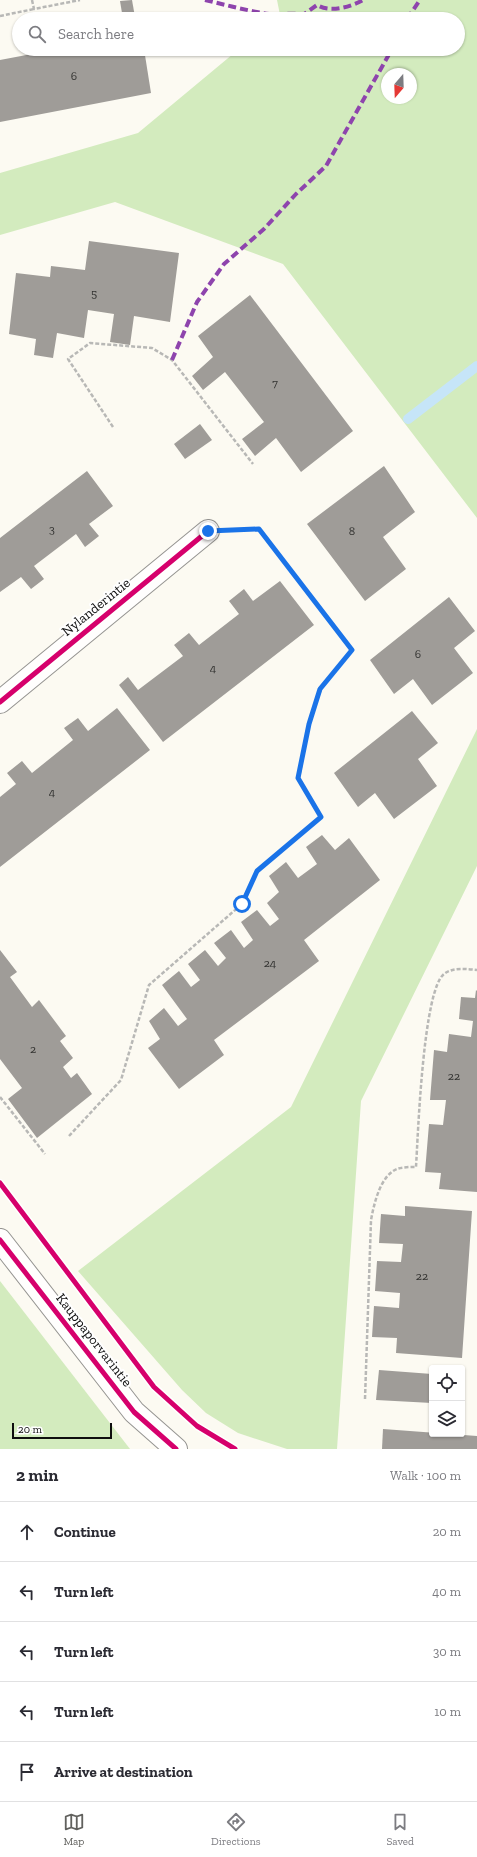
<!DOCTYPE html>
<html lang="en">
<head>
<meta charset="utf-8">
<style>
	body { margin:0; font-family:"Zilla Slab",serif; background:#f2f2f3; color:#2b2b33 }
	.controls { position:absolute; right:12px; bottom:12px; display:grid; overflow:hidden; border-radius:4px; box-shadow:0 1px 3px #0004 }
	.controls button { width:36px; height:36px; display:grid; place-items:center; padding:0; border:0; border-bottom:1px solid #e1e1e2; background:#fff; color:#2b2b33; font:20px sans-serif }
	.compass { position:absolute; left:381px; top:68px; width:36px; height:36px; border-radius:50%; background:#fff; box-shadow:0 1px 3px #0004; rotate:199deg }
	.scale { position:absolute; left:12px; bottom:10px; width:100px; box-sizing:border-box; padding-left:4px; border:2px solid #0e0e0e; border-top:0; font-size:11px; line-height:14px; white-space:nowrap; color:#0e0e0e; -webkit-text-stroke:3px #fff; paint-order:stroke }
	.stop { position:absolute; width:12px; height:12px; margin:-9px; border:3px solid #1a73e8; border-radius:50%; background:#fff }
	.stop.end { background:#1a73e8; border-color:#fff; box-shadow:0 1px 4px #0008 }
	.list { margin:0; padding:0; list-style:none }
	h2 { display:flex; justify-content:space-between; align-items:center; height:52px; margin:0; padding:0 16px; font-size:17px }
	h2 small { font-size:13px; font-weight:400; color:#7c7c81 }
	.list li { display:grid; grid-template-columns:26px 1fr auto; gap:12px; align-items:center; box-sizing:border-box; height:60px; padding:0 16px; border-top:1px solid #e1e1e2 }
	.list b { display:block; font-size:15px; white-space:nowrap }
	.list em { font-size:13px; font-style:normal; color:#7c7c81 }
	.icon { flex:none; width:22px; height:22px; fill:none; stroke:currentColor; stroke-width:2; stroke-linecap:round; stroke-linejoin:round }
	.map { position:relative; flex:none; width:477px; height:1449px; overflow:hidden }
	.search { position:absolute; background:#fff; box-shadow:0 1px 3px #0004; left:12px; right:12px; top:12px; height:44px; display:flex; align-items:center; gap:10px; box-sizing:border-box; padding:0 14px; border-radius:22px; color:#7c7c81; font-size:15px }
	.sheet { height:352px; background:#fff }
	nav { display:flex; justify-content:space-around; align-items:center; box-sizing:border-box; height:56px; border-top:1px solid #e1e1e2; background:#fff; font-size:11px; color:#7c7c81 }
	nav a { display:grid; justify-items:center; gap:2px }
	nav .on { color:#61615e }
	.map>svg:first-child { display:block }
	.forest { fill:#d3ebbe; fill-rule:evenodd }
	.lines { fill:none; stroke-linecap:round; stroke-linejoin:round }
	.stream { stroke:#c6e5f8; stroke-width:10 }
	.building { fill:#9f9c98 }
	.minor-casing { stroke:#959491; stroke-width:24 }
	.path { stroke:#b8b8b6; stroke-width:2.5; stroke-dasharray:4 2; stroke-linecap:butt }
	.minor { stroke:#fffefd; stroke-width:22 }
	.quiet { stroke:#8e44ad; stroke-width:4; stroke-dasharray:8 4; stroke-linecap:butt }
	.cycleway-casing { stroke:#fff; stroke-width:8 }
	.cycleway { stroke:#d6006c; stroke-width:5 }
	.route { stroke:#1a73e8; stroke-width:5 }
	.labels { text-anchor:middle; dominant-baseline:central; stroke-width:4; stroke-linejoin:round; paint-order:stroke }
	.number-label { font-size:12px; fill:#323230 }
	.street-label { font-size:14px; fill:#0e0e0e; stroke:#fff }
</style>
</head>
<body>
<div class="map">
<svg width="477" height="1449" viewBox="0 0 477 1449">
	<rect width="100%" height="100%" fill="#fcfaf2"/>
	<g class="forest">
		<path d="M277,0H477V518L283,264L115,202L0,235V173L138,133L239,49H458V19H275L280,15ZM387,74H411V98H387Z"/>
		<polygon points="477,729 477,866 361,1101 337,1449 287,1449 238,1433 206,1413 182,1390 78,1271 291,1107"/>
		<polygon points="0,1281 130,1449 0,1449"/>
	</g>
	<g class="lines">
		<polyline class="stream" points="408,419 477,366"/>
	</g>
	<g class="building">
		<polygon points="132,0 135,17 123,19 120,1"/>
		<polygon points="47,14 48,19 28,19 28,18"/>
		<polygon points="58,49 144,49 151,93 0,122 0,60"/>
		<polygon points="89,241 179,253 170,322 134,316 130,345 110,342 114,314 88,310 84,338 57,333 53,358 34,355 36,339 9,334 16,273 50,277 51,266 85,270"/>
		<polygon points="250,295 353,431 301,472 276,438 255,456 242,439 264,422 225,372 203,390 192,376 213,357 198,336"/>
		<polygon points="200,424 212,440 185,459 174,444"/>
		<polygon points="384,466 415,512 383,537 406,569 365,601 307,524"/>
		<polygon points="87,471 113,506 89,524 99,536 85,547 76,534 34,566 44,579 31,589 21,577 0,592 0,538"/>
		<polygon points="280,581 314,625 163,742 119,685 128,677 138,690 183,656 174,645 189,633 199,645 239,614 229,601 244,589 253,601"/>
		<polygon points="449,597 475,631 454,648 473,673 432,705 413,679 394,694 370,660"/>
		<polygon points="117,708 150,750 0,867 0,797 16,784 7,773 22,761 32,773 73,740 64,728 78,718 88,731"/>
		<polygon points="412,711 438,743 418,759 437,786 394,819 375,793 358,807 334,773"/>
		<polygon points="322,835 335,850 349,838 380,880 304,940 319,961 214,1040 224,1055 179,1089 148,1048 160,1039 149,1021 164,1008 178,1026 187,1019 162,985 179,971 191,987 200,980 188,964 205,950 218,966 226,958 214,943 231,930 244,948 253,940 241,922 257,910 270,926 279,919 267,903 279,892 269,876 286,862 298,878 317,864 306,847"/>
		<polygon points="0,950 17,972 10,977 32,1007 39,1000 66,1036 60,1041 73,1058 63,1067 71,1078 77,1073 92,1094 37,1138 8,1099 22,1088 0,1059"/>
		<polygon points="476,990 477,991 477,1192 439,1189 441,1173 425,1172 429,1124 443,1125 446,1100 430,1100 434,1050 447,1052 449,1034 471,1037 473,1021 459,1019 461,997 475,998"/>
		<polygon points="405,1206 472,1211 462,1358 396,1353 397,1338 372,1337 374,1306 399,1308 400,1293 375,1291 377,1261 401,1262 403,1244 379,1243 381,1214 405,1216"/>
		<polygon points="379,1370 432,1374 432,1403 376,1400"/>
		<polygon points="383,1429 477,1436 477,1449 382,1449"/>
	</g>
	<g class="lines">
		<g class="minor-casing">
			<g id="minor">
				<polyline points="0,702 208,531"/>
				<polyline points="0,1240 134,1412 176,1449"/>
			</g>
		</g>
		<g class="path">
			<polyline points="32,0 34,9 80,0"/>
			<polyline points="0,16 34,9"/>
			<polyline points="113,427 68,359 90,343 152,348 172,360 253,464"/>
			<polyline points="0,1097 45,1154"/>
			<polyline points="69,1136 121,1080 149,985 242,904 257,871 321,817 299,778 309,724 321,689 352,649 259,529 236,530"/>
			<path d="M365,1399L371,1220C374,1204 380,1176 397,1169C402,1167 410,1167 416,1167C418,1135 423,990 444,974C453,967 467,969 477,970"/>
		</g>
		<use href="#minor" class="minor"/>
		<g class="quiet">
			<path d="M205,0C226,5 248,11 269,14C280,15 294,12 303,15L317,5C330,13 351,7 363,0"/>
			<polyline points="407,19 420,0"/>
			<polyline points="172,360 197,302 224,264 264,229 296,194 326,166 392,49"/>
		</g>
		<g class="cycleway-casing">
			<g id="cycleway">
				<polyline points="0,702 208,531"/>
				<polyline points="0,1183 154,1387 197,1426 235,1449"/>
				<polyline points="0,1240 134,1412 176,1449"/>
			</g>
		</g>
		<use href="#cycleway" class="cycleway"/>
	</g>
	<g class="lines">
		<polyline class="route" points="208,531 259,529 352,650 320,689 309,724 298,778 321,817 257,871 242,904"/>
	</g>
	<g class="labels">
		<g class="number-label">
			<text x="74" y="76">6</text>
			<text x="94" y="293">5</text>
			<text x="275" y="383">7</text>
			<text x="52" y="529">3</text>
			<text x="352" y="531">8</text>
			<text x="418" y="654">6</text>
			<text x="213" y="668">4</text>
			<text x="52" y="792">4</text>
			<text x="270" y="963">24</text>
			<text x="33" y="1049">2</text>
			<text x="454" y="1076">22</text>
			<text x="422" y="1276">22</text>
		</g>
		<g class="street-label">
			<text transform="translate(96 607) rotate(-39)">Nylanderintie</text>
			<text transform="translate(94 1340) rotate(52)">Kauppaporvarintie</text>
		</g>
	</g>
</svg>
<div class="controls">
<button><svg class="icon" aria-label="locate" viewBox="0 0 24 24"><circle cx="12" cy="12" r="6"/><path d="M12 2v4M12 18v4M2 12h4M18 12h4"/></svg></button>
<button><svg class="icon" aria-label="layers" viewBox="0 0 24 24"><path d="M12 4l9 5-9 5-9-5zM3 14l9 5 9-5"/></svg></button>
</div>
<svg class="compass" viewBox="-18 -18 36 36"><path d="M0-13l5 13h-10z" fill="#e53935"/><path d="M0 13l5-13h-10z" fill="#7c7c81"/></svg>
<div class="scale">20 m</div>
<div class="stop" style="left:242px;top:904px"></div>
<div class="stop end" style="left:208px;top:531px"></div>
<div class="search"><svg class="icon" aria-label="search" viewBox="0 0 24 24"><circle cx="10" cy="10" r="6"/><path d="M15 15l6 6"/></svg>Search here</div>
</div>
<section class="sheet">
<h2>2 min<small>Walk · 100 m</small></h2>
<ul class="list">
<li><svg class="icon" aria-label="ahead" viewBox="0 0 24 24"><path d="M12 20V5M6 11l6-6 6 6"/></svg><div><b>Continue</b></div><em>20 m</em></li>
<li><svg class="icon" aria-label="left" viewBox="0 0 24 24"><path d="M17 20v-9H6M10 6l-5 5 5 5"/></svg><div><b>Turn left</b></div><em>40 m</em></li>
<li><svg class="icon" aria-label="left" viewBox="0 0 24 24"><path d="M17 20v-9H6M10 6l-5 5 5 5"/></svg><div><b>Turn left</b></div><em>30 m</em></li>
<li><svg class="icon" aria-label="left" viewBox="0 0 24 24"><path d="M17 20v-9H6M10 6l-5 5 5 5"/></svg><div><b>Turn left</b></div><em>10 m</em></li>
<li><svg class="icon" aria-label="arrive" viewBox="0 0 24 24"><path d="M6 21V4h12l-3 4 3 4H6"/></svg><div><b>Arrive at destination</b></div></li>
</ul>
</section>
<nav>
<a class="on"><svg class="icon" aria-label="map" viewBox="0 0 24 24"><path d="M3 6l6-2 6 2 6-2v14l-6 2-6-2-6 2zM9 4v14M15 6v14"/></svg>Map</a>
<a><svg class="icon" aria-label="directions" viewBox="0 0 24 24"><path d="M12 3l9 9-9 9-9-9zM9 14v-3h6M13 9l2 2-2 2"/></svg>Directions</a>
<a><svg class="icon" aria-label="saved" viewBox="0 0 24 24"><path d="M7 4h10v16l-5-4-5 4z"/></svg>Saved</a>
</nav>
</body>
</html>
